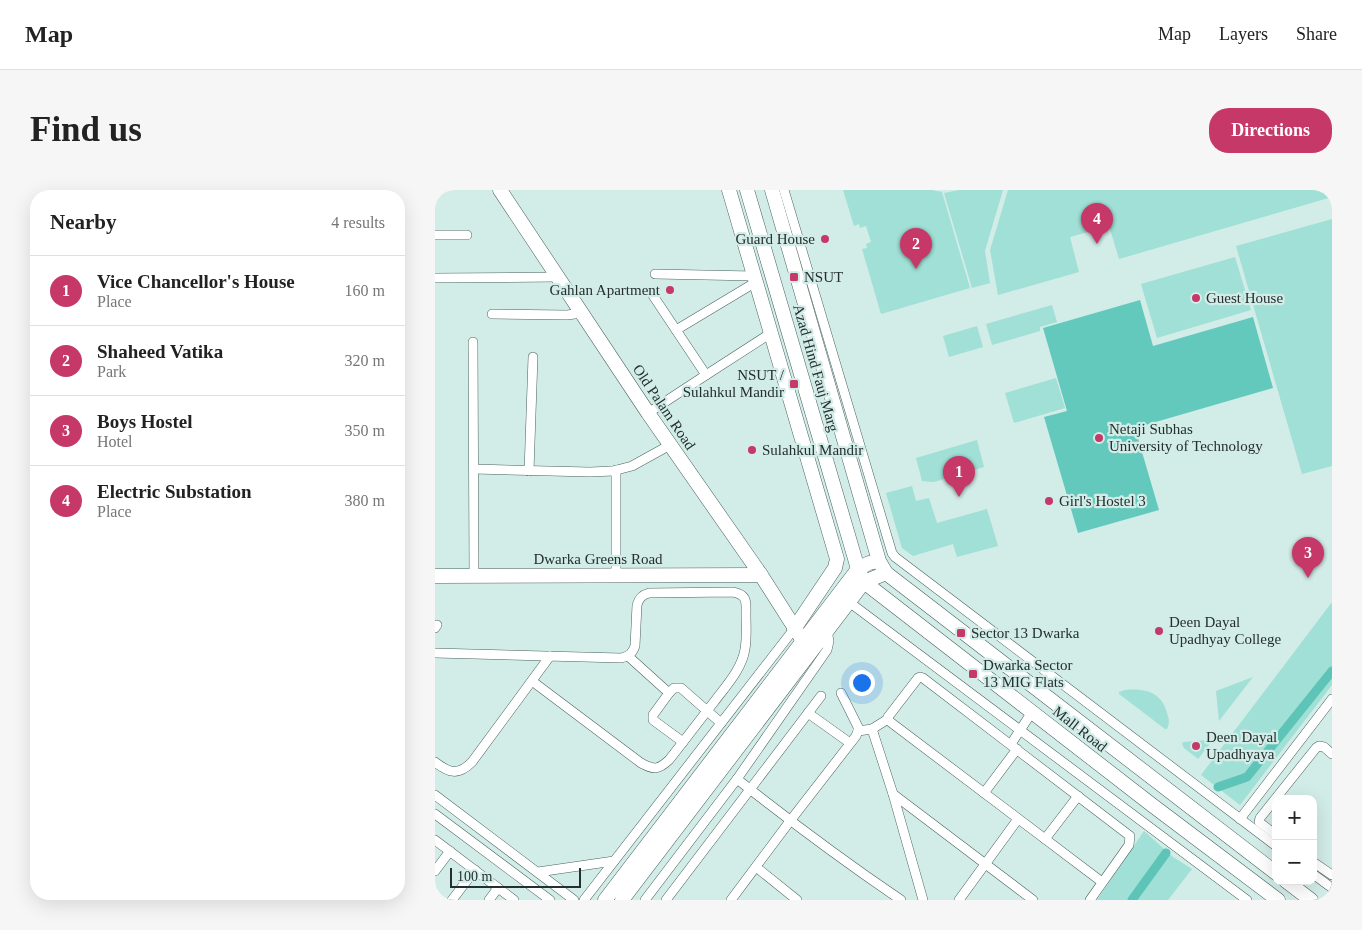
<!DOCTYPE html>
<html lang="en">
<head>
<meta charset="utf-8">
<style>
	body { margin:0; font-family:"Times New Roman",serif; background:#f6f6f6; color:#222 }
	.controls { position:absolute; right:15px; bottom:15px; display:grid; overflow:hidden; border-radius:10px; box-shadow:0 5px 20px #0002 }
	.controls button { width:45px; height:45px; display:grid; place-items:center; padding:0; border:0; border-bottom:1px solid #e0e0e0; background:#fff; color:#222; font:25px sans-serif }
	.scale { position:absolute; left:15px; bottom:12px; width:131px; box-sizing:border-box; padding-left:5px; border:2px solid #252f2d; border-top:0; font-size:14px; line-height:18px; white-space:nowrap; color:#252f2d; -webkit-text-stroke:4px #d2ece8; paint-order:stroke }
	.you { position:absolute; left:426px; top:492px; width:18px; height:18px; margin:-12px; border:4px solid #fff; border-radius:50%; background:#1a73e8; box-shadow:0 0 0 8px #1a73e833 }
	.badge { display:grid; place-items:center; width:32px; height:32px; border-radius:50%; background:#c53868; color:#fff; font-size:16px; font-weight:700 }
	.pin { position:absolute; translate:-50% -41px; filter:drop-shadow(0 1px 2px #0008) }
	.pin::after { content:''; position:absolute; top:26px; width:18px; height:15px; background:inherit; clip-path:polygon(0 0,100% 0,50% 100%) }
	.list { margin:0; padding:0; list-style:none }
	h2 { display:flex; justify-content:space-between; align-items:center; height:65px; margin:0; padding:0 20px; font-size:21px }
	h2 small { font-size:16px; font-weight:400; color:#767676 }
	.list li { display:grid; grid-template-columns:32px 1fr auto; gap:15px; align-items:center; box-sizing:border-box; height:70px; padding:0 20px; border-top:1px solid #e0e0e0 }
	.list b { display:block; font-size:19px; white-space:nowrap }
	.list p { margin:0; font-size:16px; white-space:nowrap; color:#767676 }
	.list em { font-size:16px; font-style:normal; color:#767676 }
	.map { position:relative; flex:none; width:897px; height:710px; overflow:hidden; border-radius:20px }
	header { display:flex; align-items:center; gap:30px; box-sizing:border-box; height:70px; padding:0 25px; background:#fff; border-bottom:1px solid #e0e0e0 }
	header strong { font-size:24px }
	nav { display:flex; gap:28px; margin-inline-start:auto; font-size:18px }
	.intro { display:flex; align-items:center; justify-content:space-between; box-sizing:border-box; height:120px; padding:0 30px }
	h1 { margin:0; font-size:35px }
	.button { padding:12px 22px; border-radius:20px; background:#c53868; color:#fff; font-size:18px; font-weight:700 }
	main { display:flex; gap:30px; padding:0 30px }
	aside { flex:1; background:#fff; border-radius:20px; box-shadow:0 5px 20px #0002 }
	.map>svg:first-child { display:block }
	.green { fill:#a0e0d6 }
	.forest { fill:#63c9bc }
	.lines { fill:none; stroke-linecap:round; stroke-linejoin:round }
	.canal { stroke:#5dc4b7; stroke-width:9 }
	.street-casing { stroke:#4b625f; stroke-width:10 }
	.secondary-casing { stroke:#4b625f; stroke-width:15 }
	.street { stroke:#fff; stroke-width:9 }
	.secondary { stroke:#fff; stroke-width:14 }
	.poi-dot { fill:#c53868; stroke:#d2ece8; stroke-width:2 }
	.labels { text-anchor:middle; dominant-baseline:central; stroke-width:4.5; stroke-linejoin:round; paint-order:stroke }
	.poi-label { font-size:15px; fill:#252f2d; stroke:#d2ece8; text-anchor:start }
	.street-label { font-size:15px; fill:#252f2d; stroke:#d2ece8 }
</style>
</head>
<body>
<header>
<strong>Map</strong>
<nav><a>Map</a><a>Layers</a><a>Share</a></nav>
</header>
<div class="intro"><h1>Find us</h1><a class="button">Directions</a></div>
<main>
<aside>
<h2>Nearby<small>4 results</small></h2>
<ul class="list">
<li><span class="badge">1</span><div><b>Vice Chancellor's House</b><p>Place</p></div><em>160 m</em></li>
<li><span class="badge">2</span><div><b>Shaheed Vatika</b><p>Park</p></div><em>320 m</em></li>
<li><span class="badge">3</span><div><b>Boys Hostel</b><p>Hotel</p></div><em>350 m</em></li>
<li><span class="badge">4</span><div><b>Electric Substation</b><p>Place</p></div><em>380 m</em></li>
</ul>
</aside>
<div class="map">
<svg width="897" height="710" viewBox="0 0 897 710">
	<rect width="100%" height="100%" fill="#d2ece8"/>
	<g class="green">
		<polygon points="408,0 497,0 507,2 535,98 446,124 427,59 432,58 431,54 436,52 431,36 425,38 424,34 419,36"/>
		<polygon points="524,0 568,0 550,61 555,93 537,98 509,3"/>
		<polygon points="573,0 897,0 897,7 684,69 674,36 635,47 644,82 563,105 555,60"/>
		<polygon points="897,29 897,276 867,284 801,56"/>
		<polygon points="800,67 816,120 722,148 706,94"/>
		<polygon points="617,115 622,132 605,137 605,141 557,155 551,134"/>
		<polygon points="542,136 548,157 514,167 508,146"/>
		<polygon points="621,188 630,218 579,233 570,203"/>
		<polygon points="542,250 549,277 499,292 487,291 481,268"/>
		<polygon points="477,296 481,311 494,308 502,333 552,319 563,356 522,367 518,354 478,366 467,358 451,303"/>
		<polygon points="897,412 897,495 805,615 766,585"/>
		<polygon points="818,487 784,531 781,501"/>
		<path d="M690,500C709,498 727,502 732,523C734,529 735,533 732,539H730L684,504V502Z"/>
		<polygon points="773,550 775,552 774,555 763,569 749,558 747,554 748,552"/>
		<polygon points="709,641 738,667 757,679 733,710 662,710"/>
	</g>
	<polygon class="forest" points="705,110 718,156 818,127 838,198 700,238 724,320 643,343 609,227 632,221 608,138"/>
	<g class="lines">
		<g class="canal">
			<polyline points="783,597 812,587 897,481"/>
			<polyline points="697,710 731,663"/>
		</g>
		<g class="street-casing">
			<g id="street">
				<polyline points="349,0 457,363 460,367 841,656"/>
				<polyline points="0,45 32,45"/>
				<polyline points="220,84 319,86"/>
				<polyline points="0,88 123,87"/>
				<polyline points="57,124 132,125 147,123"/>
				<polyline points="241,140 321,92"/>
				<polyline points="38,152 39,386"/>
				<polyline points="271,185 336,143"/>
				<polyline points="213,223 271,185 217,104"/>
				<polyline points="39,279 155,282 178,281 197,276 235,255"/>
				<polyline points="94,281 98,167"/>
				<polyline points="181,385 181,280"/>
				<polyline points="414,412 812,710"/>
				<polyline points="0,438 2,435"/>
				<path d="M0,463L186,468C194,466 197,464 200,456L202,415C204,408 207,405 214,403L298,402C313,405 311,412 311,425C311,436 312,448 310,459C307,479 291,496 279,512C264,531 249,551 234,570C223,580 219,580 206,573L97,491"/>
				<polyline points="193,466 234,503 239,498 246,498 286,533"/>
				<polyline points="234,503 218,525 218,530 248,552"/>
				<polyline points="373,523 415,553"/>
				<polyline points="437,539 453,529"/>
				<polyline points="423,541 437,539 458,604 488,710"/>
				<polyline points="576,554 597,522"/>
				<path d="M0,572C14,583 23,586 37,572L115,466"/>
				<path d="M302,589C355,631 410,672 466,710"/>
				<polyline points="549,603 582,559"/>
				<polyline points="458,604 598,710"/>
				<polyline points="0,605 139,710"/>
				<polyline points="0,624 115,710"/>
				<polyline points="805,629 897,509"/>
				<polyline points="841,645 824,632 825,628 881,558 884,556 889,557 897,564"/>
				<polyline points="610,649 643,606"/>
				<polyline points="0,650 79,710"/>
				<polyline points="878,672 897,685"/>
				<polyline points="321,677 362,710"/>
				<polyline points="0,681 15,661"/>
				<polyline points="103,682 179,671"/>
				<polyline points="878,684 897,698"/>
				<polyline points="17,710 40,680"/>
				<polyline points="54,710 63,698"/>
				<polyline points="149,710 359,439"/>
				<polyline points="210,710 302,589 392,460 394,451 392,441"/>
				<polyline points="231,710 386,506"/>
				<polyline points="296,710 355,631 421,546 423,541 423,537 406,503"/>
				<polyline points="524,710 583,629"/>
				<polyline points="655,710 694,655 695,646 488,488 485,487 483,488 453,527 454,531 667,692"/>
			</g>
		</g>
		<g class="secondary-casing">
			<g id="secondary">
				<polyline points="65,0 213,223 326,385 368,451"/>
				<polyline points="294,0 402,369 400,378 359,439"/>
				<polyline points="312,0 423,379 429,392 717,615 843,710"/>
				<polyline points="337,0 444,371 451,383 841,683"/>
				<polyline points="0,386 326,385"/>
				<polyline points="851,691 876,710"/>
				<polyline points="170,710 423,379 434,373 444,371"/>
				<polyline points="187,710 429,392 451,383"/>
			</g>
		</g>
		<use href="#street" class="street"/>
		<use href="#secondary" class="secondary"/>
	</g>
	<g class="poi-dot">
		<circle cx="390" cy="49" r="5"/>
		<rect x="354" y="82" width="10" height="10" rx="2.5"/>
		<circle cx="235" cy="100" r="5"/>
		<circle cx="761" cy="108" r="5"/>
		<rect x="354" y="189" width="10" height="10" rx="2.5"/>
		<circle cx="664" cy="248" r="5"/>
		<circle cx="317" cy="260" r="5"/>
		<circle cx="614" cy="311" r="5"/>
		<circle cx="724" cy="441" r="5"/>
		<rect x="521" y="438" width="10" height="10" rx="2.5"/>
		<rect x="533" y="479" width="10" height="10" rx="2.5"/>
		<circle cx="761" cy="556" r="5"/>
	</g>
	<g class="labels">
		<g class="poi-label">
			<text x="380" y="49" text-anchor="end">Guard House</text>
			<text x="369" y="87">NSUT</text>
			<text x="225" y="100" text-anchor="end">Gahlan Apartment</text>
			<text x="771" y="108">Guest House</text>
			<text x="349" y="185" text-anchor="end">NSUT /<tspan x="349" dy="17">Sulahkul Mandir</tspan></text>
			<text x="674" y="239">Netaji Subhas<tspan x="674" dy="17">University of Technology</tspan></text>
			<text x="327" y="260">Sulahkul Mandir</text>
			<text x="624" y="311">Girl's Hostel 3</text>
			<text x="734" y="432">Deen Dayal<tspan x="734" dy="17">Upadhyay College</tspan></text>
			<text x="536" y="443">Sector 13 Dwarka</text>
			<text x="548" y="475">Dwarka Sector<tspan x="548" dy="17">13 MIG Flats</tspan></text>
			<text x="771" y="547">Deen Dayal<tspan x="771" dy="17">Upadhyaya</tspan></text>
		</g>
		<g class="street-label">
			<text transform="translate(381 178) rotate(74)">Azad Hind Fauj Marg</text>
			<text transform="translate(229 217) rotate(56)">Old Palam Road</text>
			<text x="163" y="369">Dwarka Greens Road</text>
			<text transform="translate(645 539) rotate(38)">Mall Road</text>
		</g>
	</g>
</svg>
<div class="controls">
<button>+</button>
<button>−</button>
</div>
<div class="scale">100 m</div>
<div class="you"></div>
<div class="pin badge" style="left:524px;top:307px">1</div>
<div class="pin badge" style="left:481px;top:79px">2</div>
<div class="pin badge" style="left:873px;top:388px">3</div>
<div class="pin badge" style="left:662px;top:54px">4</div>
</div>
</main>
</body>
</html>
